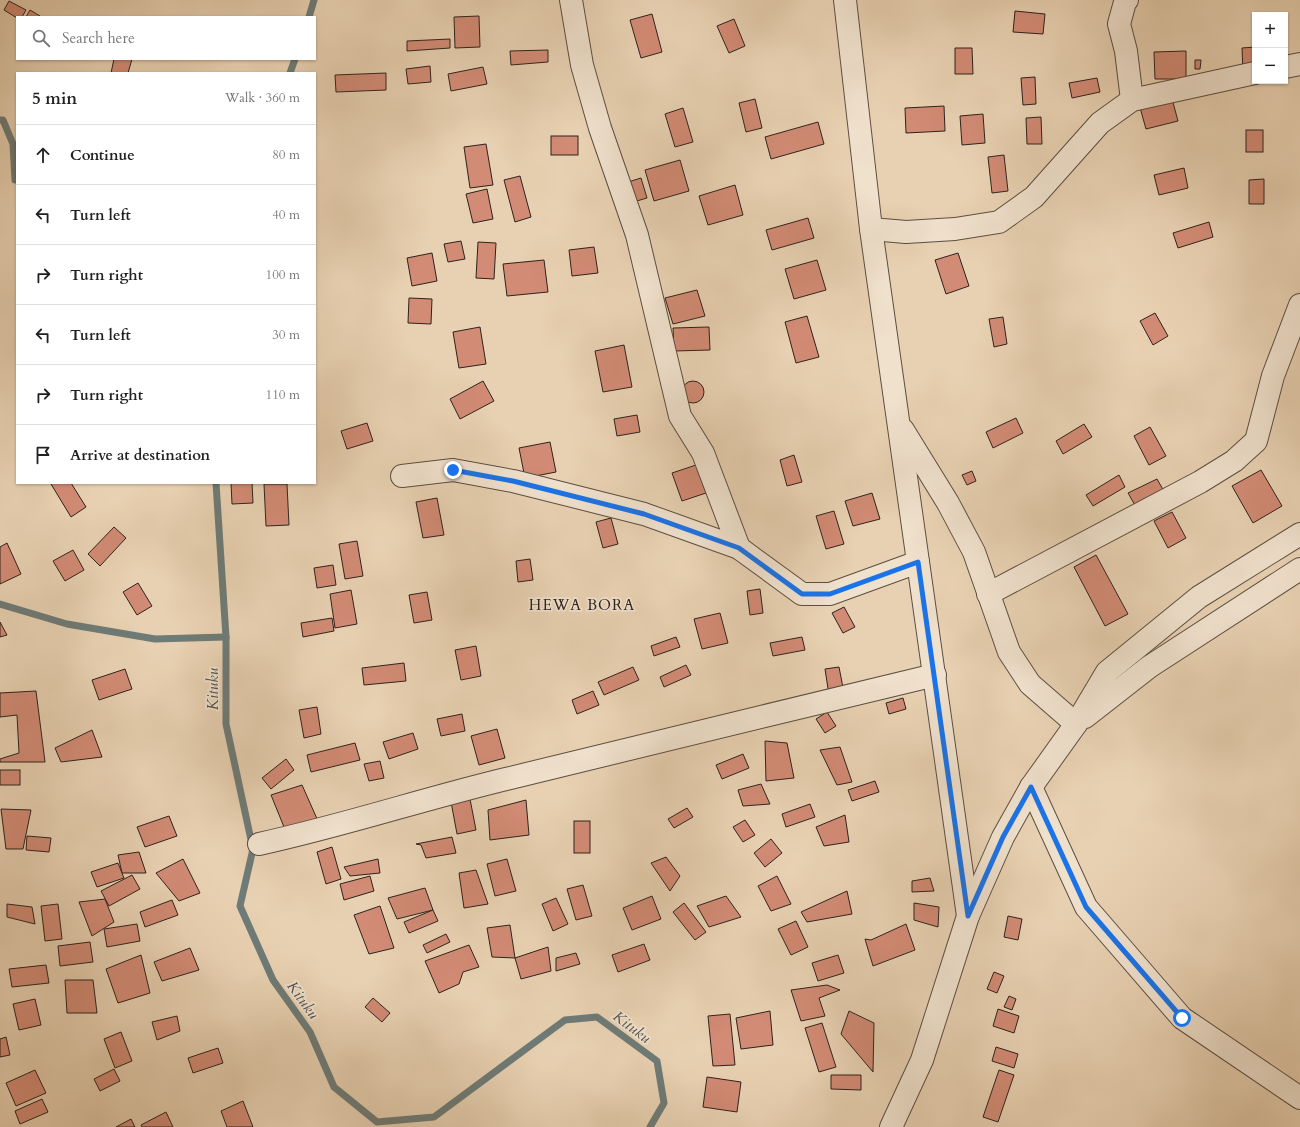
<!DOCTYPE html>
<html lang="en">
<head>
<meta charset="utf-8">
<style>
	body { margin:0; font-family:Cardo,serif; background:#f2f2f2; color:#222 }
	.controls { position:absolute; right:12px; top:12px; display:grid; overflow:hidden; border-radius:0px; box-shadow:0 1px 3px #0004 }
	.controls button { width:36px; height:36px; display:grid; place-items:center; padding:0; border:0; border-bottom:1px solid #e0e0e0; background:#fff; color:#222; font:20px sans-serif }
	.stop { position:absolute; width:12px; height:12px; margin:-9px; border:3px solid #1a73e8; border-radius:50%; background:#fff }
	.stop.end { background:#1a73e8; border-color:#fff; box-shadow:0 1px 4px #0008 }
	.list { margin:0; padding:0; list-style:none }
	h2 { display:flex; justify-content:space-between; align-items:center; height:52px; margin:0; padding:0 16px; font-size:17px }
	h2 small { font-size:13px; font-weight:400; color:#767676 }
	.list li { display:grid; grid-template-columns:26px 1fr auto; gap:12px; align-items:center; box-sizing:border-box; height:60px; padding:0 16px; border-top:1px solid #e0e0e0 }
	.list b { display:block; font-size:15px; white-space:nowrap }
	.list em { font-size:13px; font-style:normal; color:#767676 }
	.icon { flex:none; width:22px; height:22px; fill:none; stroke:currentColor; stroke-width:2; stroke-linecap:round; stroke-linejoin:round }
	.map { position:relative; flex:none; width:1300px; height:1127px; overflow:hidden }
	.search { position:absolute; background:#fff; box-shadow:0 1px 3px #0004; left:16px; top:16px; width:300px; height:44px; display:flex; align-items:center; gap:10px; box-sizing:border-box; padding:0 14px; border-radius:0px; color:#767676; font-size:15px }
	.panel { position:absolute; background:#fff; box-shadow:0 1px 3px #0004; left:16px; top:72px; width:300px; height:412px; border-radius:0px }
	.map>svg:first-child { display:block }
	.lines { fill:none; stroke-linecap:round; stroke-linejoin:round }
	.stream { stroke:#6e7b77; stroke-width:7 }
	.building { fill:#d28b75; stroke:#2e221d }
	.minor-casing { stroke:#5c4e42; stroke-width:24 }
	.tertiary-casing { stroke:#5c4e42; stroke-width:24 }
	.minor { stroke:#f0e1cd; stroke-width:22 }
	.tertiary { stroke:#f0e1cd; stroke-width:22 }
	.route { stroke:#1a73e8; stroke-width:5 }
	.labels { text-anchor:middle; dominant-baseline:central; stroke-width:3.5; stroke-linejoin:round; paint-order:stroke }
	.neighbourhood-label { font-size:15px; letter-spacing:1px; fill:#2e221d; stroke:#f0e1cd }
	.water-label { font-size:15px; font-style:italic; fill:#4e4e4a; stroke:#f0e1cd }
</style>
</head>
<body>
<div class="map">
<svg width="1300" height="1127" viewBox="0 0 1300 1127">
	<rect width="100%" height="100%" fill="#e8d1b2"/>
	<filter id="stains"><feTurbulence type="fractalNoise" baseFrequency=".005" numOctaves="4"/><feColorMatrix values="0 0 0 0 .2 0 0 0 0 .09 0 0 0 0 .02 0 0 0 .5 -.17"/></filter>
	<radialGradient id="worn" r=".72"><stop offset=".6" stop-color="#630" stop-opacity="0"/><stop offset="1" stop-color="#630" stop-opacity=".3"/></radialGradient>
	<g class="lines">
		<g class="stream">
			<polyline points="309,17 314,0"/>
			<polyline points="290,73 295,59"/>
			<polyline points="0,120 3,120 13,144 15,180 17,180"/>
			<polyline points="216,483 226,637 226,724 253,849 240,906 273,980 310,1032 334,1087 377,1122 434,1117 565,1020 597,1017 657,1061 664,1103 650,1127"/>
			<polyline points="0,604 67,624 155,639 226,637"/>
		</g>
	</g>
	<g class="building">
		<polygon points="9,1 26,10 22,17 17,18 4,10"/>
		<polygon points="30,10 40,16 39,17 26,17"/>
		<polygon points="1015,11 1045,14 1043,34 1013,32"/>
		<polygon points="652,14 662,52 641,58 630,20"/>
		<polygon points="479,16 480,47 455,48 454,17"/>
		<polygon points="734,19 745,46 729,53 717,26"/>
		<polygon points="450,39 450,48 407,51 407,41"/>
		<polygon points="1255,47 1255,72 1243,73 1242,48"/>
		<polygon points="955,48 972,48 973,74 955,74"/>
		<polygon points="548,50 548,62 511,65 510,51"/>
		<polygon points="1186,51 1186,79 1155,79 1154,52"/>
		<polygon points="114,59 132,59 128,73 111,73"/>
		<polygon points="1195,60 1201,60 1200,69 1195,69"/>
		<polygon points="430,66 431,82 408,84 406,69"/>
		<polygon points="483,67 487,84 451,91 448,74"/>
		<polygon points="386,73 386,90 336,92 335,75"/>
		<polygon points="1035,77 1036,104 1023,105 1021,78"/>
		<polygon points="1097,78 1100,92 1072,98 1069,83"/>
		<polygon points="1171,95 1178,121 1146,129 1139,104"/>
		<polygon points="755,99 762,128 746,132 739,103"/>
		<polygon points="944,106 945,131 906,133 905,108"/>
		<polygon points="683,108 693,142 675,147 665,114"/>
		<polygon points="983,114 985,143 962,145 960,116"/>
		<polygon points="1041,117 1042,144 1027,144 1026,118"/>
		<polygon points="818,122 824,144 771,159 765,137"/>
		<rect x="1246" y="130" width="17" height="22"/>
		<rect x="551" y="136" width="27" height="19"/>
		<polygon points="486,144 493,185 470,188 464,147"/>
		<polygon points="1004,155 1008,191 992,193 988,157"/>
		<polygon points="680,160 689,191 654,201 645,170"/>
		<polygon points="1184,168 1188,188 1159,195 1154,175"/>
		<polygon points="520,176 531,217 515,222 504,180"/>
		<polygon points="641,178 647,198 630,203 625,183"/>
		<polygon points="1264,179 1264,204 1249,204 1249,180"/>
		<polygon points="735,185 743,215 708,225 699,196"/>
		<polygon points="487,189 493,219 473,223 466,194"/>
		<polygon points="808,218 814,238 772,250 766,230"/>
		<polygon points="1209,222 1213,237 1178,248 1173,233"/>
		<polygon points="461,241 465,259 448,262 444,244"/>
		<polygon points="478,242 496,243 494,279 476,278"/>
		<polygon points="594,247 598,273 572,276 569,250"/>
		<polygon points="432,253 437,281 412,286 407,258"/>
		<polygon points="958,253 969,286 946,294 935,260"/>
		<polygon points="544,260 548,292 507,296 503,264"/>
		<polygon points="817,260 826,290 794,299 785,269"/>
		<polygon points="697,290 705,316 673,324 665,298"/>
		<polygon points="409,298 432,299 431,324 408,323"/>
		<polygon points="1155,313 1168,336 1153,345 1140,321"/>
		<polygon points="807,316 819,357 796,363 785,322"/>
		<polygon points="1003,317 1007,344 994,347 989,319"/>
		<polygon points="480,327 486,364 459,368 453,332"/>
		<polygon points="709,327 710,350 674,351 673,328"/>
		<polygon points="624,345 632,387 603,392 595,351"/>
		<polygon points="483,381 494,401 460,419 450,399"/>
		<circle cx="693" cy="392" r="11"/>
		<polygon points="637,415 640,432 617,436 614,419"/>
		<polygon points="1016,418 1023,433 993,448 986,432"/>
		<polygon points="367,423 373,441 347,449 341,431"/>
		<polygon points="1084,424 1092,437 1063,454 1056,441"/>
		<polygon points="1150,427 1166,456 1149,465 1134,436"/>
		<polygon points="550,442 556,472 525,478 519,448"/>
		<polygon points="794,455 802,482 787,486 780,460"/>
		<polygon points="696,465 706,493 682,501 672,473"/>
		<polygon points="1261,470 1282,506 1253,523 1232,486"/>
		<polygon points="972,471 976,481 967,485 962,475"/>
		<polygon points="1119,475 1125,487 1093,506 1086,495"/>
		<polygon points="1157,479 1165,493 1136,507 1128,493"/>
		<polygon points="54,483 71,483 86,507 71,517 51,484"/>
		<polygon points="231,483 252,483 253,503 232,504"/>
		<polygon points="264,484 287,484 289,525 266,526"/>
		<polygon points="872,493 880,519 853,526 845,501"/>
		<polygon points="437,498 444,535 423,538 416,502"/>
		<polygon points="834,511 844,544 826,549 816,516"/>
		<polygon points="1172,512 1186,538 1168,548 1154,521"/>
		<polygon points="611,518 618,544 603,548 596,522"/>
		<polygon points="114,527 126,538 100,566 88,554"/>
		<polygon points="357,541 363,576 345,579 339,544"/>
		<polygon points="7,543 21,574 0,584 0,547"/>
		<polygon points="73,550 84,570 65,581 53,561"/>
		<polygon points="1096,555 1128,614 1105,626 1074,567"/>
		<polygon points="530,559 533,580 518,582 516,561"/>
		<polygon points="333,565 336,585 317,588 314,568"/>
		<polygon points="138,583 152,606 137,615 123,592"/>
		<polygon points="760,589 763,613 750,615 747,591"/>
		<polygon points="351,590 357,624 335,628 330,594"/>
		<polygon points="427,592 432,620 414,623 409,595"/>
		<polygon points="844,607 855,627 843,633 832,613"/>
		<polygon points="720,613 728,643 702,649 694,619"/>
		<polygon points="332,618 334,631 303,637 301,623"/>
		<polygon points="0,622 7,635 0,637"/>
		<polygon points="676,637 680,647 654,656 651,646"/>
		<polygon points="802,637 805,650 773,656 770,643"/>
		<polygon points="476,646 481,676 461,680 455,650"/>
		<polygon points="404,663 406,681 364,685 362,668"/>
		<polygon points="686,665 691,675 664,687 660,677"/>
		<polygon points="633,667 639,680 604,695 598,682"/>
		<polygon points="839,667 844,693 829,695 825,669"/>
		<polygon points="125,669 132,689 99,700 92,680"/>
		<polygon points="36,691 45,762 0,762 0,759 19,753 17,715 0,717 0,693"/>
		<polygon points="593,691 599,705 577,714 572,700"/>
		<polygon points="903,698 906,709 889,714 886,703"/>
		<polygon points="317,707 321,734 304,738 299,710"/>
		<polygon points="827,712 836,726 825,733 816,719"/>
		<polygon points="462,714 465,731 441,736 437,719"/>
		<polygon points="497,729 505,758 479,765 471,736"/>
		<polygon points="92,730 102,757 61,762 55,748"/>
		<polygon points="413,733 418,749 389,759 383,742"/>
		<polygon points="765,741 787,743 794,778 766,781"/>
		<polygon points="355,743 360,760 311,772 307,755"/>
		<polygon points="840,747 852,782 837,785 820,750"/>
		<polygon points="743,754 749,768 722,779 716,765"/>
		<polygon points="286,759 294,770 271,789 262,778"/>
		<polygon points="380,761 384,778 369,781 364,764"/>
		<rect x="0" y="770" width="20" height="15"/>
		<polygon points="875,781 879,792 852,801 848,790"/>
		<polygon points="761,784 770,804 743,806 738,790"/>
		<polygon points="302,785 318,821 284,827 271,795"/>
		<polygon points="470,799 476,830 457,834 451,802"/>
		<polygon points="526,800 529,835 490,840 488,810"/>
		<polygon points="810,804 815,817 786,827 782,814"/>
		<polygon points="687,808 693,817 674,828 668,819"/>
		<polygon points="1,809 31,810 23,849 6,849"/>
		<polygon points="845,815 849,842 824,846 816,827"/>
		<polygon points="169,816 177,836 145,847 137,827"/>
		<polygon points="745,820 755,835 743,842 733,827"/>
		<rect x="574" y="821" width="16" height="32"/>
		<polygon points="27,836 51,838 49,852 26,850"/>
		<polygon points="452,837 456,853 426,858 421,845 416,844"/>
		<polygon points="771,839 782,853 765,867 754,853"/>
		<polygon points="332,847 341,879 326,884 317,852"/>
		<polygon points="139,852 146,873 122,873 118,855"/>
		<polygon points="666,857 680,876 670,891 651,863"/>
		<polygon points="183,859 200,893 179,901 156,873"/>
		<polygon points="378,859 380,873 350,876 344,867"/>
		<polygon points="507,859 516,891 495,896 487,864"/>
		<polygon points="118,863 124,878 97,887 91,872"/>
		<polygon points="476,870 488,904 464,908 459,873"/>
		<polygon points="132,875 140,889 109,906 101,891"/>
		<polygon points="370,876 374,891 344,900 340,884"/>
		<polygon points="777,876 791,904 771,911 758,886"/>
		<polygon points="930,878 934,891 912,892 912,881"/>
		<polygon points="583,885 592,916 576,920 567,889"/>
		<polygon points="425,888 433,910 397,919 388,898"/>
		<polygon points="847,891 852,914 807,922 801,912"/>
		<polygon points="652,896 661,919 632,930 623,908"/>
		<polygon points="726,896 741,917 709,927 697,906"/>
		<polygon points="556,898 568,924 553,931 542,904"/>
		<polygon points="105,899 114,922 92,936 79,902"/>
		<polygon points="172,900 178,915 145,927 140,912"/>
		<polygon points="684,903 706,932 695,940 673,912"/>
		<polygon points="914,903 939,907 938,927 914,920"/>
		<polygon points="7,904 32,907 35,924 7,917"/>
		<polygon points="58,904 62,939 45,941 41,906"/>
		<polygon points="380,906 394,948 369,954 354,915"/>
		<polygon points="433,910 438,921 409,933 404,922"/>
		<polygon points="1008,916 1022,919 1018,940 1004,937"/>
		<polygon points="796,921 808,947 791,955 778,929"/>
		<polygon points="137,924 140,941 107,947 104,929"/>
		<polygon points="906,924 915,950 873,966 865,939 871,940"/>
		<polygon points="510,925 515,958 492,957 487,928"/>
		<polygon points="446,934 450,942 427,953 423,945"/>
		<polygon points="90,942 93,962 60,966 58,946"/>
		<polygon points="644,944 650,960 618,972 612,955"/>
		<polygon points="469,945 479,967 463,972 459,984 439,993 425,961"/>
		<polygon points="548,947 551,971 521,979 515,958"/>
		<polygon points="190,948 199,970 162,981 154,962"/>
		<polygon points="576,953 580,964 556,971 556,958"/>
		<polygon points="141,955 150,993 118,1003 106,969"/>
		<polygon points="838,955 844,973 818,981 812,963"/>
		<polygon points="46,965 49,983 12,987 9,969"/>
		<polygon points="994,972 1004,976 997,993 987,989"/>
		<polygon points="65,980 93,980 97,1013 67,1013"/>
		<polygon points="827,985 840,990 819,998 825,1016 801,1021 791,990"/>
		<polygon points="1009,996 1016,999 1012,1010 1004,1007"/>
		<polygon points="373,998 390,1013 382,1022 365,1007"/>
		<polygon points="35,999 41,1025 19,1030 13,1004"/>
		<polygon points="998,1009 1019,1016 1014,1033 993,1026"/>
		<polygon points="770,1011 773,1045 741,1049 736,1018"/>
		<polygon points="849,1011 874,1023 873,1072 841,1034"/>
		<polygon points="730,1014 735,1065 713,1066 708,1016"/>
		<polygon points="177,1016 180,1031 157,1040 152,1022"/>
		<polygon points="822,1023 836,1067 819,1072 805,1028"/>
		<polygon points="121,1032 132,1061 115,1068 104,1039"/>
		<polygon points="6,1037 10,1055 0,1057 0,1039"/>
		<polygon points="996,1047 1018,1054 1014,1068 992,1061"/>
		<polygon points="218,1048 223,1063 193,1073 188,1058"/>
		<polygon points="114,1069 120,1081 100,1091 94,1079"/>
		<polygon points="35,1070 46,1093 16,1106 6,1083"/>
		<polygon points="999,1070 1014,1075 998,1122 983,1117"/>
		<polygon points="831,1075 861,1075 861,1090 831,1089"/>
		<polygon points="707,1077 741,1082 737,1112 703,1107"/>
		<polygon points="42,1099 48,1112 20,1124 15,1111"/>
		<polygon points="243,1101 253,1127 227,1127 221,1111"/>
		<polygon points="166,1112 173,1127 142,1127 141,1125"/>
		<polygon points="131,1119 135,1127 116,1127"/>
	</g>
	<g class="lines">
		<g class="minor-casing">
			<g id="minor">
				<polyline points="571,0 582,65 600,128 637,235 680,416 703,453 739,548"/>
				<polyline points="1127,0 1125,2 1119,24 1126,51 1132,100"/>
				<polyline points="1285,67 1300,64"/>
				<polyline points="871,229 906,232 955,229 999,222 1034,197 1100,123 1132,100 1255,73"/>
				<polyline points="402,476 453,470 513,481 644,514 739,548 802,594 830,594 918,562"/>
				<polyline points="988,594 1200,482 1234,461 1256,441 1273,376 1300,305"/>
				<polyline points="1031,787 1086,907 1182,1018 1300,1098"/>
				<path d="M259,844C342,826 423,799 506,779C649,743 792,710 935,675"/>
			</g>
		</g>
		<g class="tertiary-casing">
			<g id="tertiary">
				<polyline points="845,0 871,229 968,916"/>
				<polyline points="903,430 948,503 974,552 1009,652 1030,684 1076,724"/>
				<polyline points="1085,717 1149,667 1300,569"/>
				<polyline points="891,1127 922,1060 968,916 1003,837 1031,787 1076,724 1107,672 1199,597 1300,534"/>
			</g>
		</g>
		<use href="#minor" class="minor"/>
		<use href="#tertiary" class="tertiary"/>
	</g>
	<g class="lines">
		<polyline class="route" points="453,470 513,481 644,514 739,548 802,594 830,594 918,562 968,916 1003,837 1031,787 1086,907 1182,1018"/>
	</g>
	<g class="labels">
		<g class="neighbourhood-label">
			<text x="582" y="605">HEWA BORA</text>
		</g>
		<g class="water-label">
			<text transform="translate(213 689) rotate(-90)">Kituku</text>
			<text transform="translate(303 1000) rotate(54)">Kituku</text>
			<text transform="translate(632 1027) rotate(37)">Kituku</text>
		</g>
	</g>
	<rect width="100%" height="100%" filter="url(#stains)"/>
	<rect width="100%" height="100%" fill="url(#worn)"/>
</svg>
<div class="controls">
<button>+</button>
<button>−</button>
</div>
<div class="stop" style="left:1182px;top:1018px"></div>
<div class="stop end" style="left:453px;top:470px"></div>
<div class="search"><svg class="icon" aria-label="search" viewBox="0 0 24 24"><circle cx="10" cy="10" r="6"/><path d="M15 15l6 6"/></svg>Search here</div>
<section class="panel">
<h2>5 min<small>Walk · 360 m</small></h2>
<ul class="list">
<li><svg class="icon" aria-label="ahead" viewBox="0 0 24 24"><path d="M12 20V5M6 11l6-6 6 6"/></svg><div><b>Continue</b></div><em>80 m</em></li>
<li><svg class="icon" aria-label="left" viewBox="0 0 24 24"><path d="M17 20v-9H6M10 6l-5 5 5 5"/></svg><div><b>Turn left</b></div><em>40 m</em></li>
<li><svg class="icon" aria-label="right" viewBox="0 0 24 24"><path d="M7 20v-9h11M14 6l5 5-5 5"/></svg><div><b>Turn right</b></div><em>100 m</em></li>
<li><svg class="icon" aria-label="left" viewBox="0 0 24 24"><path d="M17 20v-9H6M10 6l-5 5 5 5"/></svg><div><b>Turn left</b></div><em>30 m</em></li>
<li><svg class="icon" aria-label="right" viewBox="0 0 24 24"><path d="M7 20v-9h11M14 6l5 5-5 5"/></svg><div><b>Turn right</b></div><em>110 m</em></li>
<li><svg class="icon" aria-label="arrive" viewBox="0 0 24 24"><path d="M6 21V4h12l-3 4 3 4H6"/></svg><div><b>Arrive at destination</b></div></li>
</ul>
</section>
</div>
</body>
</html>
